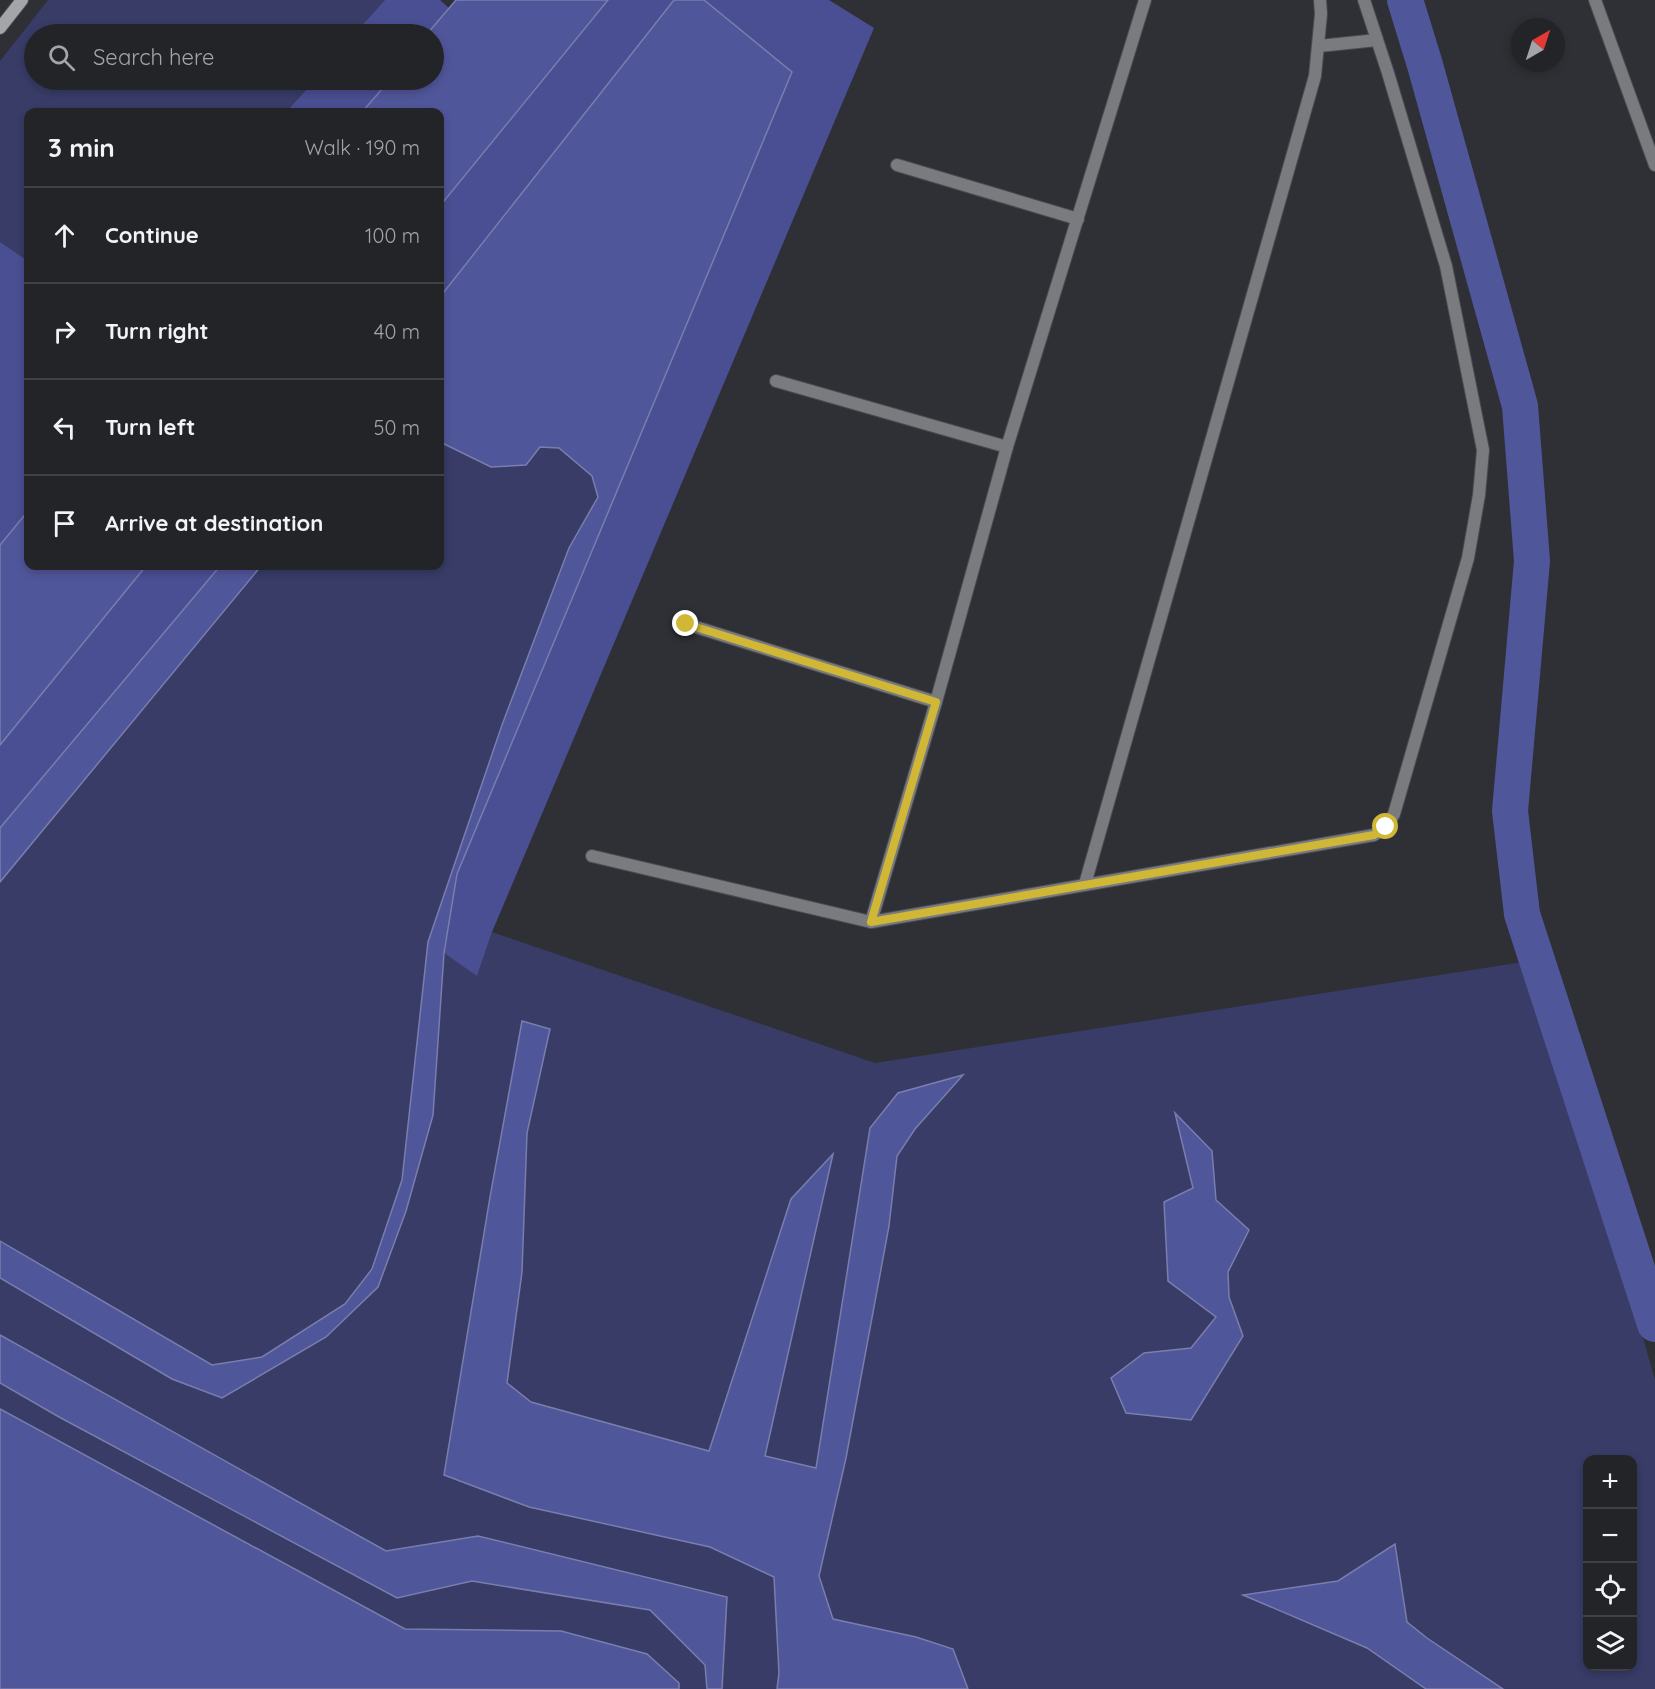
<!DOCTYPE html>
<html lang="en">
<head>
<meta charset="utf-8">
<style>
	body { margin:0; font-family:Quicksand,sans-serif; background:#2f3034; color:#f1f3f6 }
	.controls { position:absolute; right:18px; bottom:18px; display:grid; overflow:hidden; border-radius:12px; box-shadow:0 3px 9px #0003 }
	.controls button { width:54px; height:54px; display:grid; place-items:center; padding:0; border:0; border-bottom:2px solid #404145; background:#232428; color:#f1f3f6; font:30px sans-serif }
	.compass { position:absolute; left:1511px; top:18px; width:54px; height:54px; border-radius:50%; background:#232428; box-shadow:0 3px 9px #0003; rotate:39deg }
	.stop { position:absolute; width:18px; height:18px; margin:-14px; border:4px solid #d1b736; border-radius:50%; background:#fff }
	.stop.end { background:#d1b736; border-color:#fff; box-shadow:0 2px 6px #0008 }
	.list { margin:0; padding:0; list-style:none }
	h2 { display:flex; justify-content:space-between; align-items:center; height:78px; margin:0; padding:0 24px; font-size:26px }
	h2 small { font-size:20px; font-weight:400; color:#a3a4a8 }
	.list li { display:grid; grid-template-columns:39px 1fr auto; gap:18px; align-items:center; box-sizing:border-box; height:96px; padding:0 24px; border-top:2px solid #404145 }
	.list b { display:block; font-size:22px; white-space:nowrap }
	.list em { font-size:20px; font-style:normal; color:#a3a4a8 }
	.icon { flex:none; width:33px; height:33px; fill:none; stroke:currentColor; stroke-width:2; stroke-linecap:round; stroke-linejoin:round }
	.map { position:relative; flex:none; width:1655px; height:1689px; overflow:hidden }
	.search { position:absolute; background:#232428; box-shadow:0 3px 9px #0003; left:24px; top:24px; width:420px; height:66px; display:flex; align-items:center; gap:15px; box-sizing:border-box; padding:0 21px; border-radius:33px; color:#a3a4a8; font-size:22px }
	.panel { position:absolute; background:#232428; box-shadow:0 3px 9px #0003; left:24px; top:108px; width:420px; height:462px; border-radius:12px }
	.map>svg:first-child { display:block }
	.green { fill:#383c67; fill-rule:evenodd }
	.forest { fill:#494f92 }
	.water { fill:#50569a; stroke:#797eae; stroke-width:1.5 }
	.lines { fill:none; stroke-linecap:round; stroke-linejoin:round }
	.canal { stroke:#50569a; stroke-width:36 }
	.street-casing { stroke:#4a4b50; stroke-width:14 }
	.secondary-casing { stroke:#4a4b50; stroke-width:14 }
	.street { stroke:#7a7b7e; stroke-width:12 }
	.secondary { stroke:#a4a5a9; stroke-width:12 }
	.route { stroke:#d1b736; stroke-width:8 }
</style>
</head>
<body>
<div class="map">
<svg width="1655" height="1689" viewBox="0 0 1655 1689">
	<rect width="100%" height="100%" fill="#2f3035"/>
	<g class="green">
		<polygon points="48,0 385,0 354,34 34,34 34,80 315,80 286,112 28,112 28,261 0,242 0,61"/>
		<polygon points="440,442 491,467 540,447 559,448 592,476 598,497 569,548 502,725 428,942 402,1180 372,1269 345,1304 262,1357 212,1365 0,1241 0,882 261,566 440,566"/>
		<path d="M492,932L875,1063L1536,960L1655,1380V1689H1503L1427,1638L1407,1622L1394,1545L1338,1581L1244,1596L1367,1648L1426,1689H968L967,1685L916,1637L833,1619L819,1576L846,1458L889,1226L897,1156L915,1129L961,1075L870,1128L817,1468L764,1456L833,1155L791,1199L709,1451L531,1402L507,1383L522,1272L527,1133L550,1029L522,1022L490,1197L444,1475L529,1507L710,1547L774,1577L779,1673L777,1689H722L727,1597L478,1536L386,1551L0,1335V1278L172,1379L222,1398L378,1287L433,1115L444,953L477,975ZM1176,1114L1212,1151L1215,1200L1249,1230L1228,1272L1229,1297L1243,1336L1111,1378L1144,1353L1191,1348L1216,1317L1193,1188ZM1588,1460H1632V1666H1588Z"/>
		<polygon points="0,1383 59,1418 397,1598 472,1581 650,1610 705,1665 707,1689 679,1689 679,1683 561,1631 405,1629 0,1409"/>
	</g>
	<g class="forest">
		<polygon points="385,0 440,0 449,8 427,34 354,34"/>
		<polygon points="608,0 674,0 440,297 440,206"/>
		<polygon points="704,0 829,0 874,28 492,932 477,976 444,953 457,874 792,72"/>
		<polygon points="315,80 390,80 362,112 286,112"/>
		<polygon points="0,242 28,261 28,511 0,545"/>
		<polygon points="146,566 220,566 0,828 0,745"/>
	</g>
	<g class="water">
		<polygon points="456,0 608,0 440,206 440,112 362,112 390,80 434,80 434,34 427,34"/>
		<polygon points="674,0 704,0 792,72 457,874 444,953 433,1115 406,1211 378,1287 326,1337 222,1398 172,1379 0,1278 0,1241 212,1365 262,1357 345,1304 372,1269 402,1180 428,942 502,725 569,548 598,497 592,476 559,448 540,447 526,465 491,467 440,442 440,297"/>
		<polygon points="28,511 28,566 146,566 0,745 0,545"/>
		<polygon points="220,566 261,566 0,882 0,828"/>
		<polygon points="522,1021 550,1029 527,1133 522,1272 507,1383 531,1402 709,1451 791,1199 833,1154 765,1456 816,1468 870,1128 898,1093 963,1075 915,1129 897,1156 889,1226 846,1458 819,1576 833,1619 916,1637 953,1649 968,1689 777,1689 779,1673 774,1577 710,1547 529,1507 444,1475 490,1197"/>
		<polygon points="1175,1113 1212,1151 1216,1200 1249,1230 1228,1272 1229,1297 1243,1336 1191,1420 1126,1413 1111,1378 1144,1353 1191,1348 1216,1317 1168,1281 1164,1202 1193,1188"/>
		<polygon points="0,1335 386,1551 478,1536 727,1597 722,1689 707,1689 705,1665 650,1610 472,1581 397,1598 59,1417 0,1383"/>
		<polygon points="0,1409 405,1629 561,1631 647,1654 679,1683 679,1689 0,1689"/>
		<polygon points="1395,1544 1407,1622 1427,1638 1503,1689 1426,1689 1367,1648 1243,1595 1338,1581"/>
	</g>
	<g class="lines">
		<polyline class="canal" points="1405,0 1425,65 1520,406 1532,561 1510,811 1522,914 1655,1324"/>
		<g class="street-casing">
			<g id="street">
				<polyline points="1595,0 1655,165"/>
				<polyline points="1319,46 1377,40"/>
				<polyline points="897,165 1078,219"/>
				<polyline points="776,381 1007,447"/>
				<polyline points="686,624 936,702"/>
				<polyline points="592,856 871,922 1374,835 1386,827 1394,814 1468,558 1479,495 1483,450 1446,266 1388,73 1364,0"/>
				<polyline points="1085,884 1315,76 1321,14 1320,0"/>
				<polyline points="871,922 936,702 1007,447 1145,0"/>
			</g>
		</g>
		<g class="secondary-casing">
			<polyline id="secondary" points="0,28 22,0"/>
		</g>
		<use href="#street" class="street"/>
		<use href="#secondary" class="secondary"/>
	</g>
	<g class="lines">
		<polyline class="route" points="686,624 936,702 871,922 1374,835 1386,827"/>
	</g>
</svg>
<div class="controls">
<button>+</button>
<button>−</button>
<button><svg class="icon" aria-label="locate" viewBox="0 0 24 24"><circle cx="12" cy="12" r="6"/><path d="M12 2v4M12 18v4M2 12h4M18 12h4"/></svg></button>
<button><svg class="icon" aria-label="layers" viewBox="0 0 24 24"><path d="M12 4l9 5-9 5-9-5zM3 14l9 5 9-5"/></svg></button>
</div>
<svg class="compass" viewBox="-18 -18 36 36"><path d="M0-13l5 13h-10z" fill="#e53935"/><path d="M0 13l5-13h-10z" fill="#a3a4a8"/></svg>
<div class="stop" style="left:1386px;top:827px"></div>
<div class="stop end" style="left:686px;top:624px"></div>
<div class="search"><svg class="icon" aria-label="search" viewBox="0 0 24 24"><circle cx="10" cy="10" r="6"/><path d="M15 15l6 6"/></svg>Search here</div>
<section class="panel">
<h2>3 min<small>Walk · 190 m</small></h2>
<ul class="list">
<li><svg class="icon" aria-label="ahead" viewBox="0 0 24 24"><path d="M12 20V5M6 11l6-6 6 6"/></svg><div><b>Continue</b></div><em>100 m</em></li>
<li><svg class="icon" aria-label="right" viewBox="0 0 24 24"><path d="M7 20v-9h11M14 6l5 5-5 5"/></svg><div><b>Turn right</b></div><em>40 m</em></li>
<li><svg class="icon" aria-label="left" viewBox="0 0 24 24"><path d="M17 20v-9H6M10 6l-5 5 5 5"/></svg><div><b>Turn left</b></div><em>50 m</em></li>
<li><svg class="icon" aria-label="arrive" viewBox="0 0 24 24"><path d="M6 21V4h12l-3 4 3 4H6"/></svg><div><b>Arrive at destination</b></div></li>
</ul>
</section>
</div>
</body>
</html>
